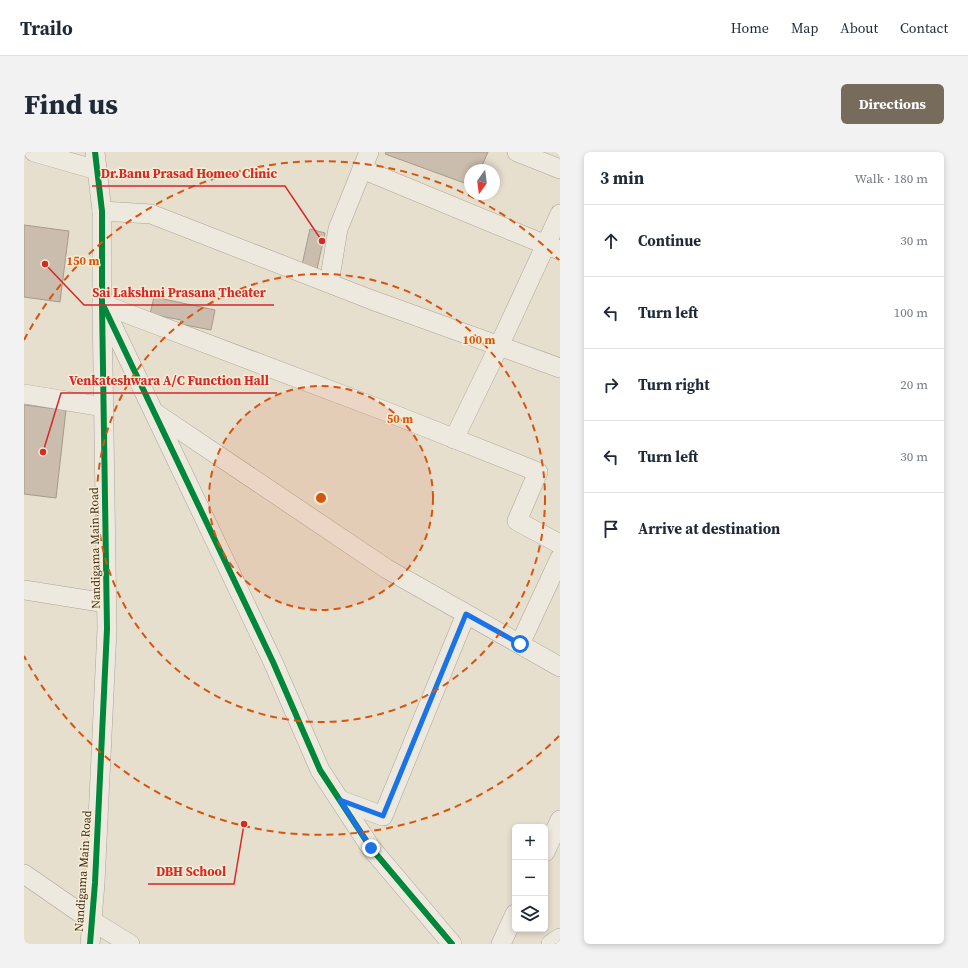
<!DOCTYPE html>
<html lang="en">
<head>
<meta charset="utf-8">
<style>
	body { margin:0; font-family:"Source Serif 4",serif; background:#f2f2f3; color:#1f2937 }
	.controls { position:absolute; right:12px; bottom:12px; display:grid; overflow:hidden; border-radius:6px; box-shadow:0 2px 6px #0003 }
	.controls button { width:36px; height:36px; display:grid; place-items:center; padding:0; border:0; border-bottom:1px solid #e0e1e3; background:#fff; color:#1f2937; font:20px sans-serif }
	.compass { position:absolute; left:440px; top:12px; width:36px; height:36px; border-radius:50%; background:#fff; box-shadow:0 2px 6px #0003; rotate:194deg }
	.stop { position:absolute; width:12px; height:12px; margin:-9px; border:3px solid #1a73e8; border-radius:50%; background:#fff }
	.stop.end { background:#1a73e8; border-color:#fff; box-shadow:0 1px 4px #0008 }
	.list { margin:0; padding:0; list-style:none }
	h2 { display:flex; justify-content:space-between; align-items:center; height:52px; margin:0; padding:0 16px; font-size:17px }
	h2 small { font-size:13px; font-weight:400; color:#747a83 }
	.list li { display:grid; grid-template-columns:26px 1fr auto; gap:12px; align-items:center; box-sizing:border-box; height:72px; padding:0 16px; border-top:1px solid #e0e1e3 }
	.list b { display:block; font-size:15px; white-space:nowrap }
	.list em { font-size:13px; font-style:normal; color:#747a83 }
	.icon { flex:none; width:22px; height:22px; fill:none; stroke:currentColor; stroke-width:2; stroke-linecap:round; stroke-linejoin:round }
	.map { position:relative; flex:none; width:536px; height:792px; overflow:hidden; border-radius:6px }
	header { display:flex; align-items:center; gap:24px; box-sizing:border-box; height:56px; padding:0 20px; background:#fff; border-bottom:1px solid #e0e1e3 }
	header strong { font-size:19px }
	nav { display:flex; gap:22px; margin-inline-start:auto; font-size:14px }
	.intro { display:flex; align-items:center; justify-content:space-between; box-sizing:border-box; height:96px; padding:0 24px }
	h1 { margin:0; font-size:28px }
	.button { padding:10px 18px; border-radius:6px; background:#776b5c; color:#fff; font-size:14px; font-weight:700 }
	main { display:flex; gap:24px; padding:0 24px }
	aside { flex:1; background:#fff; border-radius:6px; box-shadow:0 2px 6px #0003 }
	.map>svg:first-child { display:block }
	.building { fill:#cabdae; stroke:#a69a8d }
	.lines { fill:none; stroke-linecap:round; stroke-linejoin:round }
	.minor-casing { stroke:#aba497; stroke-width:20 }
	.minor { stroke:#eee9df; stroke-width:19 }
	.cycleway-casing { stroke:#f7edd3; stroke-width:8 }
	.cycleway { stroke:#00873e; stroke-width:6 }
	.route { stroke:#1a73e8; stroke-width:5 }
	.ring { fill:none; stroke:#d7540e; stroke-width:2; stroke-dasharray:7 5 }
	.labels { text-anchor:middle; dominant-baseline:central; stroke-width:3; stroke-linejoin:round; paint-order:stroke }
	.street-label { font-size:12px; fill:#3b2c1e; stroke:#f7edd3 }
	.centre { fill:#d7540e; stroke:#f7edd3; stroke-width:2 }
	.ring-label { font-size:12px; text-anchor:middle; font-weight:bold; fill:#d7540e; stroke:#f7edd3; stroke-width:3; stroke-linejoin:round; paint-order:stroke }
	.leader { fill:none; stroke:#d62828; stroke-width:1.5 }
	.callout-dot { fill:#d62828; stroke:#f7edd3; stroke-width:1.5 }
	.callout-label { font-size:13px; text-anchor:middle; font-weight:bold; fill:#d62828; stroke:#f7edd3; stroke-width:3; stroke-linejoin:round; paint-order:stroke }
</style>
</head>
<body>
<header>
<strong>Trailo</strong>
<nav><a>Home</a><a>Map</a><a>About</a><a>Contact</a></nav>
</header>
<div class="intro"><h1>Find us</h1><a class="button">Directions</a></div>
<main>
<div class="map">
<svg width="536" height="792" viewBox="0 0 536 792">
	<rect width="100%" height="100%" fill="#e6dfce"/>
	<g class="building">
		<polygon points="362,0 464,0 456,18 446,18 446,33 361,2"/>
		<polygon points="0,73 45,79 36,150 0,145"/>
		<polygon points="286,77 301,81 293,117 278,113"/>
		<polygon points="130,145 191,158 187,178 156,172 157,168 126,162"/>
		<polygon points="0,253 42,258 32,346 0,342"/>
	</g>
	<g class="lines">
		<g class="minor-casing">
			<g id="minor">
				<polyline points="10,0 73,18"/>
				<polyline points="493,0 536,17"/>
				<polyline points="338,17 522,93 536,98"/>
				<polyline points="78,59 127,62 348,148 536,216"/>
				<polyline points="305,131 314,77 345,0"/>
				<polyline points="78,152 366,261 514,320 493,369 536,392"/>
				<polyline points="81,158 249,510 296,618 347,696 428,792"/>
				<polyline points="0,242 80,255"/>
				<polyline points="131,261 363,417 536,515"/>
				<polyline points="430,287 475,194 536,62"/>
				<polyline points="0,438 82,451"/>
				<polyline points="496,492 536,406"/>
				<polyline points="316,648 359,664 442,462"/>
				<polyline points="521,700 536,668"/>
				<polyline points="0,722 68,769 106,792"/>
				<polyline points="66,792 71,731 83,477 78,152 78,59 71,0"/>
				<polyline points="477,792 491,762"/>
				<polyline points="527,792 536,786"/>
			</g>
		</g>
		<use href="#minor" class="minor"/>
		<g class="cycleway-casing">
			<g id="cycleway">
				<polyline points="80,155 249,510 296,618 347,696 428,792"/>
				<polyline points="66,792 71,731 83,477 78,152 78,59 71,0"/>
			</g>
		</g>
		<use href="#cycleway" class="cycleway"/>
	</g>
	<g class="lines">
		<polyline class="route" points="347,696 316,648 359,664 442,462 496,492"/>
	</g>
	<circle cx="297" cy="346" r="112" fill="#d7540e" fill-opacity=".12"/>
	<g class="ring">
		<circle cx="297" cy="346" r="112"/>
		<circle cx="297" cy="346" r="224"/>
		<path d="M535 584A336 336 0 0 1 0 504M0 188A336 336 0 0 1 535 108"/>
	</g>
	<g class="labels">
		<g class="street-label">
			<text transform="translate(71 396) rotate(-91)">Nandigama Main Road</text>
			<text transform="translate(59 719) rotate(-86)">Nandigama Main Road</text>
		</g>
	</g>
	<circle cx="297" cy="346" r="6" class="centre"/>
	<g class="ring-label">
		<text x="59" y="113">150 m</text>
		<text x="455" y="192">100 m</text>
		<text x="376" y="271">50 m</text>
	</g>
	<path class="leader" d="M298 89L261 34H68M21 112L60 153H250M19 300L37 241H253M220 672L210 732H124"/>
	<g class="callout-dot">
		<circle cx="298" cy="89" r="4"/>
		<circle cx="21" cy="112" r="4"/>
		<circle cx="19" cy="300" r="4"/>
		<circle cx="220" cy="672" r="4"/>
	</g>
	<g class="callout-label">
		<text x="165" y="26">Dr.Banu Prasad Homeo Clinic</text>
		<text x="155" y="145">Sai Lakshmi Prasana Theater</text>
		<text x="145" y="233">Venkateshwara A/C Function Hall</text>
		<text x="167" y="724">DBH School</text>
	</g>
</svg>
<div class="controls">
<button>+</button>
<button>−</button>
<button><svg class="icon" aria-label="layers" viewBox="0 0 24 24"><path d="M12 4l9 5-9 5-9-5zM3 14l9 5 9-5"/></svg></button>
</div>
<svg class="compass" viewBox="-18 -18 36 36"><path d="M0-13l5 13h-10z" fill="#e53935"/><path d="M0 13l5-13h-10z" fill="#747a83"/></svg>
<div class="stop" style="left:496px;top:492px"></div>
<div class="stop end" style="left:347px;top:696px"></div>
</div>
<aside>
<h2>3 min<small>Walk · 180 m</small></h2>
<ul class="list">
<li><svg class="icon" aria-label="ahead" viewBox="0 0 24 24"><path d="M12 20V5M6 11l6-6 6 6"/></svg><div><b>Continue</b></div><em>30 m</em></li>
<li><svg class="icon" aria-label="left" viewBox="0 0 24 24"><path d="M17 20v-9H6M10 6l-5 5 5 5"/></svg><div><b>Turn left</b></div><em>100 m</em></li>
<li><svg class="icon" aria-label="right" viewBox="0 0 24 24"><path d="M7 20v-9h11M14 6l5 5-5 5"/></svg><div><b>Turn right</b></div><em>20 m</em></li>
<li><svg class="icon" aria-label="left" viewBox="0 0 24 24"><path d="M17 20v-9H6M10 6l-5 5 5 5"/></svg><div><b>Turn left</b></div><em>30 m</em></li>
<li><svg class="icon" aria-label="arrive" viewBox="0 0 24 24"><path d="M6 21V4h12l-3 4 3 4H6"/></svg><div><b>Arrive at destination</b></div></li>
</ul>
</aside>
</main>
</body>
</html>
